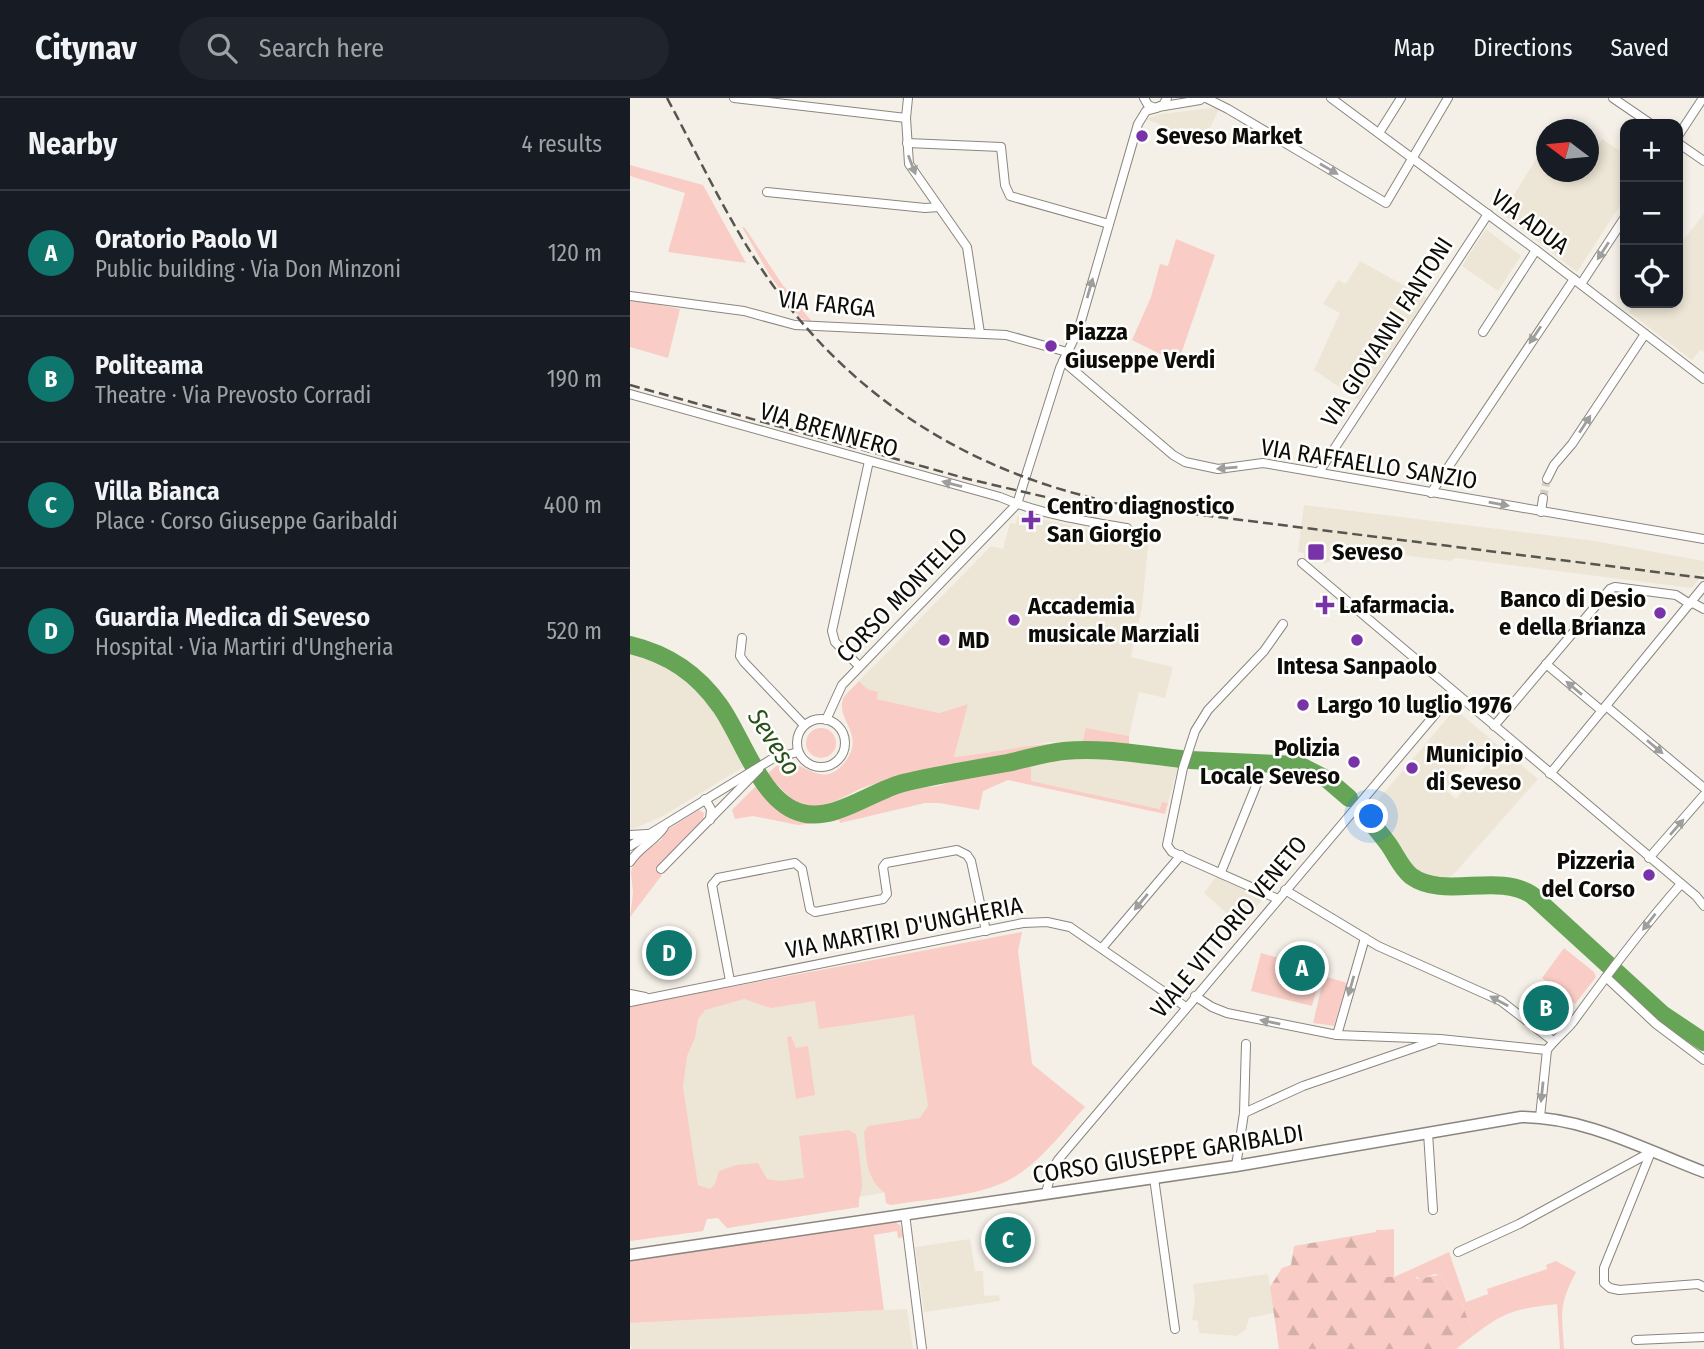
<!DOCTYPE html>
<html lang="en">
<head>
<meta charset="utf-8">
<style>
	body { margin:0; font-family:"Fira Sans Condensed",sans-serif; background:#20242c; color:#f1f3f6 }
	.controls { position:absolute; right:21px; top:21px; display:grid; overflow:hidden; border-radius:14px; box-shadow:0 4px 10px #0003 }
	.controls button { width:63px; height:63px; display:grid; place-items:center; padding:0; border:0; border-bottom:2px solid #363941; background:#171b24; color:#f1f3f6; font:35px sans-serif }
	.compass { position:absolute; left:906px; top:21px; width:63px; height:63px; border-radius:50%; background:#171b24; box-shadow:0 4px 10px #0003; rotate:286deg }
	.you { position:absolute; left:742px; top:719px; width:24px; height:24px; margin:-18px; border:5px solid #fff; border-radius:50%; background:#1a73e8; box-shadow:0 0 0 10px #1a73e833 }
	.badge { display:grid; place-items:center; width:46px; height:46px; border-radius:50%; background:#0f766e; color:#fff; font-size:23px; font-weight:700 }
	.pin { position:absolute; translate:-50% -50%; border:4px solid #fff; box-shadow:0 2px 7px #0006 }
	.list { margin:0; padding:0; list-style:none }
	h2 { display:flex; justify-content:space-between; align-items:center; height:91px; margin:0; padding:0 28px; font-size:30px }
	h2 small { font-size:23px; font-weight:400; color:#9ea1a6 }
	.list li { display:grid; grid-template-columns:46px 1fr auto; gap:21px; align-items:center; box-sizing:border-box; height:126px; padding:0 28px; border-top:2px solid #363941 }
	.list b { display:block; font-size:26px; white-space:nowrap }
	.list p { margin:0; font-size:23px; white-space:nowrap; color:#9ea1a6 }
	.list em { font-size:23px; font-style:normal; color:#9ea1a6 }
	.icon { flex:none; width:38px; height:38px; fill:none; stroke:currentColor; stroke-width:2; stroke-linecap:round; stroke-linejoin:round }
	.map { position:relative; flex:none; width:1074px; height:1251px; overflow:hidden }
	header { display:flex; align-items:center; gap:42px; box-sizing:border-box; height:98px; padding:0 35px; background:#171b24; border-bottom:2px solid #363941 }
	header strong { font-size:33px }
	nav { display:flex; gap:38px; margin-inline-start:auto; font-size:24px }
	.search { width:490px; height:63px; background:#20242c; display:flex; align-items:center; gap:18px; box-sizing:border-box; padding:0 24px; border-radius:38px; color:#9ea1a6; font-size:26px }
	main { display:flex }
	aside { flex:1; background:#171b24 }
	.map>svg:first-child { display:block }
	.built { fill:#ede6d6; fill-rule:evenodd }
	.green { fill:#f9cdc5 }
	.forest { fill:url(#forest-firs) }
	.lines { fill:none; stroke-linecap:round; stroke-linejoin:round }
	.river { stroke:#66a555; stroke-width:18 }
	.minor-tunnel { stroke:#d1cec6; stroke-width:8; stroke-dasharray:8 4; stroke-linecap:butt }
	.minor-casing { stroke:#8a867f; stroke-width:10 }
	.secondary-casing { stroke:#8a867f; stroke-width:13 }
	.minor { stroke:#fff; stroke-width:8 }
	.secondary { stroke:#fff; stroke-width:10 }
	.rail { stroke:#575550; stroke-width:2.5; stroke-dasharray:10 5; stroke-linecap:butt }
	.oneway { fill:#9e9e9d }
	.poi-dot { fill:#7733a7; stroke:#fefefc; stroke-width:2.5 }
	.labels { text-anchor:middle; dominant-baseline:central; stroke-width:5; stroke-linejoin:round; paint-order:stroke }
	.poi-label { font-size:24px; font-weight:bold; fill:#0d0c09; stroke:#fefefc; text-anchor:start }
	.street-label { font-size:24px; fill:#0d0c09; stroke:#fefefc }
	.water-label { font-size:26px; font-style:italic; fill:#26501a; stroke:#fefefc }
</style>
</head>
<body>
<header>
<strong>Citynav</strong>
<div class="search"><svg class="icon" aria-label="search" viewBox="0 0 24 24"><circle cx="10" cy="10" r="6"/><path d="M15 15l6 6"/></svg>Search here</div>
<nav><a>Map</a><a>Directions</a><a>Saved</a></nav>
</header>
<main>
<aside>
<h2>Nearby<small>4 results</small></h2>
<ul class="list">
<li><span class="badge">A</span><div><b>Oratorio Paolo VI</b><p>Public building · Via Don Minzoni</p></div><em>120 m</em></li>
<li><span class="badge">B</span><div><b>Politeama</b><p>Theatre · Via Prevosto Corradi</p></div><em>190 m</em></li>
<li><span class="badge">C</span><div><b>Villa Bianca</b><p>Place · Corso Giuseppe Garibaldi</p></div><em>400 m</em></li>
<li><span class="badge">D</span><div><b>Guardia Medica di Seveso</b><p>Hospital · Via Martiri d'Ungheria</p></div><em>520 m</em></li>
</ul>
</aside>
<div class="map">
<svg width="1074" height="1251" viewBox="0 0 1074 1251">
	<defs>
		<pattern id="forest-firs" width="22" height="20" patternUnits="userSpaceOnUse" patternTransform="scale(1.75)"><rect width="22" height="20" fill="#f9cdc5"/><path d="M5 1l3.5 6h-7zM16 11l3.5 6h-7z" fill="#d4afa8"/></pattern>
	</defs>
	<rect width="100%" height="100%" fill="#f4f0e7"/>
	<g class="built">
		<polygon points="581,10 589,11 577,36 572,34 568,41 515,21 531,16"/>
		<polygon points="972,41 995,56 995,100 947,174 872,116 916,45 916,74 958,74 959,42 968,47"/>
		<polygon points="1074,116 1074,254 1070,252 1062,262 999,214 1006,205 1048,205 1048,149"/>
		<polygon points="856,131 891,158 868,193 832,168"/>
		<polygon points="730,163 797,200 729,302 684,272 710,215 693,206 708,182 716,186"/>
		<polygon points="674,407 965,443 1074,463 1074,474 1062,490 825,460 821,463 729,452 718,466 712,460 702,459 701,463 697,465 678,463 674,459 674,455 668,454"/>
		<polygon points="391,417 491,438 491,435 519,438 512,510 501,559 543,569 535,600 509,594 499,638 456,630 452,644 418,644 390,650 324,659 338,606 309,615 247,601 229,583 361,448 373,451 380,425 386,426 387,419"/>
		<polygon points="0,552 23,558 62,582 81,604 106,643 115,668 33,718 1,732"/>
		<path d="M825,611L908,681L823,777L817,780L803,779L788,774L775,763L756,733L737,715ZM849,653L853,657L850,661L856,667L826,701L816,692Z"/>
		<polygon points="441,658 548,668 538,705 533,704 531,711 401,683 401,666"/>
		<polygon points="586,779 634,800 610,827 574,795"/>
		<polygon points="392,834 388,853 402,966 455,1009 354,1088 323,1096 261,1107 256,1105 254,1095 228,1099 229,1109 98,1130 88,1120 77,1121 73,1133 0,1143 0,912"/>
		<polygon points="340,1141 345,1173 353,1173 354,1198 369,1197 370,1203 294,1214 285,1149"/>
		<polygon points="638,1176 644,1215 619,1220 616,1231 607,1238 569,1235 568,1223 562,1222 565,1201 563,1186"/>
		<polygon points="277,1211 283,1251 2,1251 0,1245 0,1225"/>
	</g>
	<g class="green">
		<polygon points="0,67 73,87 116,165 38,154 55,95 0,78"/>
		<polygon points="112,129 115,130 152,186 183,225 170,220 139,176"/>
		<polygon points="546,141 585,157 548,265 502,242 521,199 530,166 538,168"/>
		<polygon points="0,201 50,211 38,260 0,249"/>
		<path d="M229,583L237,591L248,594L247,601L309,615L338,606L324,659C367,654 409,644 452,644L456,630L499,638V646L553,653V655L468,647L428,648L276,676L232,690L206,703L182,710L167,707L137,676C141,673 145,668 149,666C170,656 190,695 214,665C238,636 203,621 214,599C218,593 225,588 229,583Z"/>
		<circle cx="191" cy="645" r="15"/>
		<polygon points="401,666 401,683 530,711 532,704 538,705 535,716 378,682 353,693 349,712 309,705 295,705 210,725 209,722 168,727 123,718 105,721 102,712 127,687 150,713 162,720 174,724 214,718 276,691 308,688 349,676"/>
		<polygon points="69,712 74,715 73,723 26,770 32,777 0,819 3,795 1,774 5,761 31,742 37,732"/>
		<path d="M392,834L388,853L402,966L455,1009C434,1032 413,1061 386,1078C355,1098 298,1101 261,1107L256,1105L255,1095C235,1081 236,1056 234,1034L238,1028L290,1020L298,1008L284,917L189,931L185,903L141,910L114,901L75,912L68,921L65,940L57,958L53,989L68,1087L80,1091L85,1086L89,1073L106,1067L128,1065L137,1081L151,1083L174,1080L169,1038L219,1032L226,1036C229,1053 231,1070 232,1087C232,1095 228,1100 229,1109L97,1130L88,1120L77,1121L73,1133L0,1143V908Z"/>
		<polygon points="934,850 964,874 966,879 945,906 912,880"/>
		<polygon points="631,855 692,872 682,908 621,893"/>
		<polygon points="694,878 717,885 704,928 683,925"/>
		<polygon points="161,938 166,950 178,948 185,997 166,1001 157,939"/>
		<polygon points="263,1123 270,1127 274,1139 268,1140 267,1133 244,1137 254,1212 0,1225 0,1163"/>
		<polygon points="764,1131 764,1179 753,1179 753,1132"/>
		<path d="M819,1154L836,1204L858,1196L857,1191L917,1171L916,1167L926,1163L946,1174C928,1209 932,1215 934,1251H930L927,1206C887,1211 877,1212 844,1237L832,1206L809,1177L805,1176L790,1181L785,1178L782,1171Z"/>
	</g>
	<polygon class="forest" points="746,1132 753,1132 753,1179 764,1179 782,1171 787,1181 809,1177 832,1206 844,1237 826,1251 649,1251 640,1189 652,1170 661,1167 664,1148 746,1134"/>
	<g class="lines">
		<g class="river">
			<path d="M0,547C38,556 67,575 90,608C112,638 131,705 172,715C204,724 242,693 273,685C307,677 342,671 377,665C396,661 415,655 434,653C472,649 513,657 551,661"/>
			<polyline points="560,662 669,667 698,682 719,700"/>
			<path d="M735,717C743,727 751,736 759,747C766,757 771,770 781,778C814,802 867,774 902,797L1032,916L1074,944"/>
		</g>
		<polyline class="minor-tunnel" points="913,400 917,381"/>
		<g class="minor-casing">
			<g id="minor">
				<polyline points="104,0 276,20"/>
				<polyline points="278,0 276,20 279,66 337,149 350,235"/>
				<polyline points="514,0 518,7 525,10 533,7 537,0"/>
				<polyline points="567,0 576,0 598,11 756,105 818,0"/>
				<polyline points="701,0 906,152 1074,281"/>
				<polyline points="983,0 1021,26"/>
				<polyline points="528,9 570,2"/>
				<polyline points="749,35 771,0"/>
				<polyline points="1048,38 1073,0"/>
				<polyline points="277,45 371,49 375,87 380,98 479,126"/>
				<polyline points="1048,45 1074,63"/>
				<polyline points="137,94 295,110 309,109"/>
				<polyline points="951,186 995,119"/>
				<polyline points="0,198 114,213 165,227 376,237 437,254"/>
				<polyline points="853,234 906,152"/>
				<polyline points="433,263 543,357 555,364 588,371 633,365 1074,441"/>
				<path d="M0,296L370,399C410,416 455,423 497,430"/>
				<polyline points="689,374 858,116"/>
				<polyline points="917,381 924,367 942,346 1015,236"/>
				<polyline points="801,395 944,181"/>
				<polyline points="911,414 913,400"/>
				<polyline points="672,465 1066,798 1074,808"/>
				<polyline points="1061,504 1074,511"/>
				<polyline points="112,540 110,558 114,564 174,627"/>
				<polyline points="916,566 972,613"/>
				<polyline points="229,568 205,544 202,533 239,363"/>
				<polyline points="976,608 1074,690"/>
				<circle cx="191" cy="645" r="24"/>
				<polyline points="196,622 212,587 387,406 430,270 449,230 508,26 516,13 527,10"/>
				<polyline points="864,628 980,491 985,489 1046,497 1060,506"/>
				<polyline points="920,676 1074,488"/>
				<polyline points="75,701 81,711 80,722"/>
				<polyline points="0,737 17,736"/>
				<polyline points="0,748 142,661 168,654"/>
				<polyline points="1019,760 1074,697"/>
				<path d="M0,764C9,749 25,743 34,729"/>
				<polyline points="31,771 129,671"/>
				<polyline points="591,774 628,683"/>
				<polyline points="655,792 748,848 871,903 923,943"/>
				<polyline points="648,801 542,754 537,747 553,670 565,633 578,612 634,553 653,526"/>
				<polyline points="472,850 551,757"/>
				<polyline points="976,879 1026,926 1074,962"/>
				<polyline points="100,883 82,787 88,780 165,765 172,771 180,811 185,814 253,801 257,796 253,769 256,765 327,752 337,757 341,763 356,833"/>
				<polyline points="0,896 15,899"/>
				<polyline points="565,898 582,909 597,915 707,937 810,941 917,952"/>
				<polyline points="0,904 393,825 417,824 440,829 556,909"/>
				<polyline points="707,937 735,840"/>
				<polyline points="614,1015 673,988 804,943"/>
				<path d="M910,1019L917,952C925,941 935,934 943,924C977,877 1012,830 1051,786"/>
				<polyline points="798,1035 803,1112"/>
				<polyline points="1021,1054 974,1170 974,1185 980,1190 989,1192 1068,1186 1074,1189"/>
				<polyline points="606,1068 614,1015 616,946"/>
				<polyline points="524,1080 545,1231"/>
				<polyline points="416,1095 422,1072 428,1062 824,594"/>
				<polyline points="275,1116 292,1251"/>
				<polyline points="828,1154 889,1126 1021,1054"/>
				<polyline points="1006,1242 1074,1239"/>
			</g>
		</g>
		<g class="secondary-casing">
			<path id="secondary" d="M0,1157L606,1068L891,1019C956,1019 1015,1052 1074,1074"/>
		</g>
		<use href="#minor" class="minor"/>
		<use href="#secondary" class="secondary"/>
		<g class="rail">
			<path d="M37,0C69,59 97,121 135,176C222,304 349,380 500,408L1074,480"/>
			<polyline points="0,287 338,381 450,407"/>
		</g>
	</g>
	<defs><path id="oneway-solid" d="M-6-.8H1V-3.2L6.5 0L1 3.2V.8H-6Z" transform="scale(1.75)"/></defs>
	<g class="oneway">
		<use href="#oneway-solid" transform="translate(282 67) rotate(69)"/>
		<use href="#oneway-solid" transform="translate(699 71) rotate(30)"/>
		<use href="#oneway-solid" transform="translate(973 153) rotate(123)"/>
		<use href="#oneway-solid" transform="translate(460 190) rotate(-74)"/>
		<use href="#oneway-solid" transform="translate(905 237) rotate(124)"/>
		<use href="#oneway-solid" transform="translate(955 326) rotate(-57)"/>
		<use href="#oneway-solid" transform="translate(597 370) rotate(175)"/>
		<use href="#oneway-solid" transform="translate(322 386) rotate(-165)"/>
		<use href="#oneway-solid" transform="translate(869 406) rotate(10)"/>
		<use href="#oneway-solid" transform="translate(944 590) rotate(-140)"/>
		<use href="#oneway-solid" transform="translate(1025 649) rotate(40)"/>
		<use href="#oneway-solid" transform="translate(1047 729) rotate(-49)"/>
		<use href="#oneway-solid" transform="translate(511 804) rotate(130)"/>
		<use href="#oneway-solid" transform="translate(1019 824) rotate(128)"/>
		<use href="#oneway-solid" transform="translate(721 888) rotate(106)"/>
		<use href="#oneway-solid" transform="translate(869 903) rotate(-152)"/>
		<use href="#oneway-solid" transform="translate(640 924) rotate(-168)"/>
		<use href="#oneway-solid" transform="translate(912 994) rotate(96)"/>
	</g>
	<g class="poi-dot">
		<circle cx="512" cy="38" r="7"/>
		<circle cx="421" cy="248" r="7"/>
		<path d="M397.5 411.5h7v7h7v7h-7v7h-7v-7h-7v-7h7z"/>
		<rect x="677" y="445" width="18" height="18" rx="3.5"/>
		<path d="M691.5 496.5h7v7h7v7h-7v7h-7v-7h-7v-7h7z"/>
		<circle cx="1030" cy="515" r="7"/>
		<circle cx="384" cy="522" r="7"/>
		<circle cx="314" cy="542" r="7"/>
		<circle cx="727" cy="542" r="7"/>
		<circle cx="673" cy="607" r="7"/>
		<circle cx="724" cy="664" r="7"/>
		<circle cx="782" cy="670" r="7"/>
		<circle cx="1019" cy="777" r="7"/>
	</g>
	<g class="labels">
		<g class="poi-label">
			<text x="526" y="38">Seveso Market</text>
			<text x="435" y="234">Piazza<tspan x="435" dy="28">Giuseppe Verdi</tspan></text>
			<text x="417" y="408">Centro diagnostico<tspan x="417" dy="28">San Giorgio</tspan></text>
			<text x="702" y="454">Seveso</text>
			<text x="1016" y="501" text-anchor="end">Banco di Desio<tspan x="1016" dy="28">e della Brianza</tspan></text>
			<text x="709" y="507">Lafarmacia.</text>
			<text x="398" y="508">Accademia<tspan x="398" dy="28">musicale Marziali</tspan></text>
			<text x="328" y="542">MD</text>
			<text x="727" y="568" text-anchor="middle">Intesa Sanpaolo</text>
			<text x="687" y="607">Largo 10 luglio 1976</text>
			<text x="710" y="650" text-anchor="end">Polizia<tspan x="710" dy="28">Locale Seveso</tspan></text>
			<text x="796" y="656">Municipio<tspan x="796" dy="28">di Seveso</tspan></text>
			<text x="1005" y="763" text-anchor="end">Pizzeria<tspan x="1005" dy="28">del Corso</tspan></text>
		</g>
		<g class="street-label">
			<text transform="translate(900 124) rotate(37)">VIA ADUA</text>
			<text transform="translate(197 206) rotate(6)">VIA FARGA</text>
			<text transform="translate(757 234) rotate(-57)">VIA GIOVANNI FANTONI</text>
			<text transform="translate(199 332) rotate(16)">VIA BRENNERO</text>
			<text transform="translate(739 366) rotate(9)">VIA RAFFAELLO SANZIO</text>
			<text transform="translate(272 497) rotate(-46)">CORSO MONTELLO</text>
			<text transform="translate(599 829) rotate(-50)">VIALE VITTORIO VENETO</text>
			<text transform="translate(274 830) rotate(-11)">VIA MARTIRI D'UNGHERIA</text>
			<text transform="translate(538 1056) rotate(-9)">CORSO GIUSEPPE GARIBALDI</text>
		</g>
		<g class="water-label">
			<text transform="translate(144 644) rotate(57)">Seveso</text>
		</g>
	</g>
</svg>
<div class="controls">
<button>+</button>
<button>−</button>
<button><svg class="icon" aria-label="locate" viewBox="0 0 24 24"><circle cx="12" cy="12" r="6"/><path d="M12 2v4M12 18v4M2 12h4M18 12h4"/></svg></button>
</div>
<svg class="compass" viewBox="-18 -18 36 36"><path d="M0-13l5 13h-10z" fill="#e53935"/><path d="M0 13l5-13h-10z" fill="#9ea1a6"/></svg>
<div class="you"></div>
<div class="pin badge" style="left:672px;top:870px">A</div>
<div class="pin badge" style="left:916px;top:910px">B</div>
<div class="pin badge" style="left:378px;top:1142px">C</div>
<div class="pin badge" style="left:39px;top:855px">D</div>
</div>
</main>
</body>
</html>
